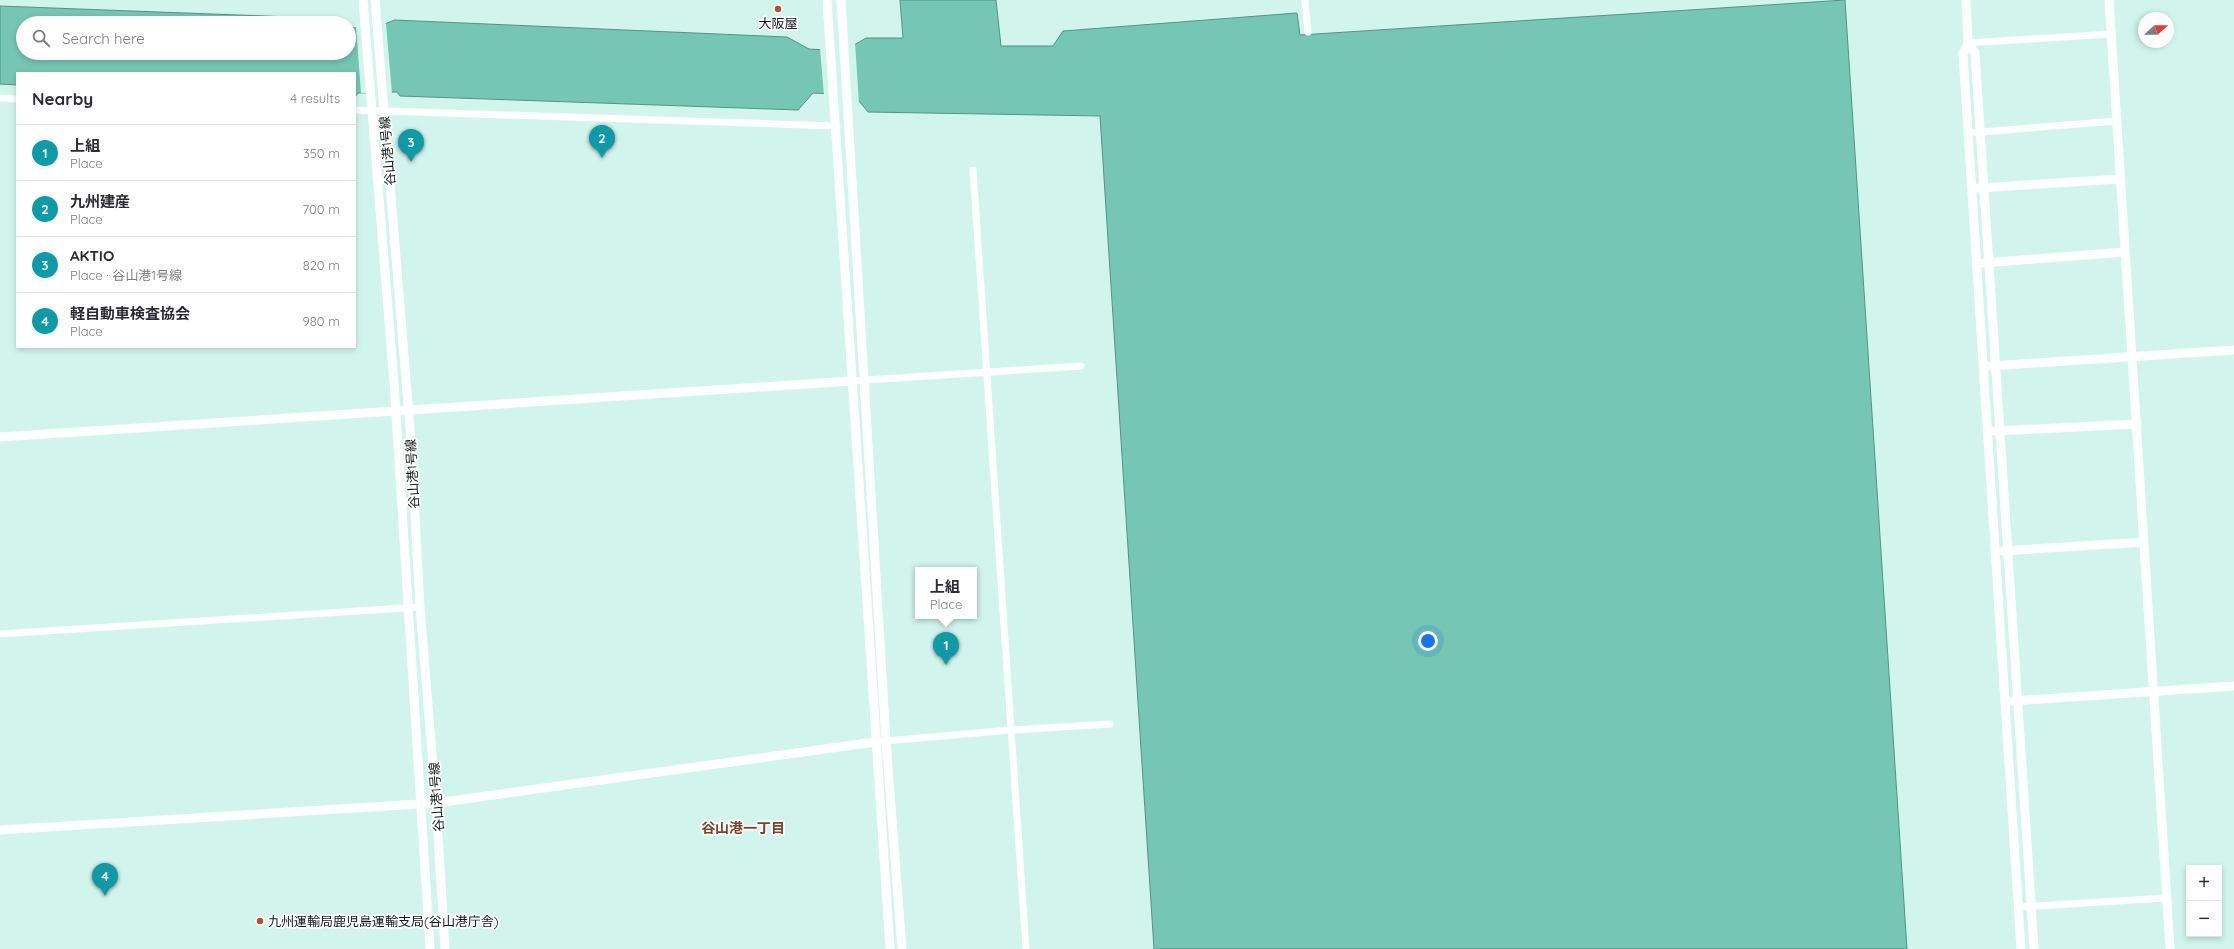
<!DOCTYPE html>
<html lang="en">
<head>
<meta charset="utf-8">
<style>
	body { margin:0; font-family:Quicksand,"Noto Sans JP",sans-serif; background:#f7f7f7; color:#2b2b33 }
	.controls { position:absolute; right:12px; bottom:12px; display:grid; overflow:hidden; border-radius:0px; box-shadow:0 2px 6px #0003 }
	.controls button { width:36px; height:36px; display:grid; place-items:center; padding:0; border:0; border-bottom:1px solid #e1e1e2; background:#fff; color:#2b2b33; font:20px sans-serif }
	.compass { position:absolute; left:2138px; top:12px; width:36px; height:36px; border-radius:50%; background:#fff; box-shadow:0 2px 6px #0003; rotate:69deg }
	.you { position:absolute; left:1428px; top:641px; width:14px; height:14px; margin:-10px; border:3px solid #fff; border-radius:50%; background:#1a73e8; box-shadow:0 0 0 6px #1a73e833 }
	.badge { display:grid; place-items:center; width:26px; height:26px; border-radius:50%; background:#b45309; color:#fff; font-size:13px; font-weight:700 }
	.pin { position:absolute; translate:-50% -33px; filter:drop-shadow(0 1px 2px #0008) }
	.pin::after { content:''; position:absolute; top:21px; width:14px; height:12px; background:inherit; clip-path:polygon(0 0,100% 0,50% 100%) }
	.popup { position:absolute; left:915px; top:567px; width:62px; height:52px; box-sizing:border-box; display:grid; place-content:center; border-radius:0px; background:#fff; filter:drop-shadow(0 1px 3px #0005); font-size:13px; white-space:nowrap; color:#7c7c81 }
	.popup b { font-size:15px; color:#2b2b33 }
	.popup::after { content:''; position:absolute; left:50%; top:100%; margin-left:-8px; border:8px solid transparent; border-top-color:#fff }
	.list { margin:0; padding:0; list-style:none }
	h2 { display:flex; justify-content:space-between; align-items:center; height:52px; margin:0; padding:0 16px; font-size:17px }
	h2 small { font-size:13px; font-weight:400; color:#7c7c81 }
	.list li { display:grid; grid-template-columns:26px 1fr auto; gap:12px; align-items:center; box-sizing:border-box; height:56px; padding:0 16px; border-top:1px solid #e1e1e2 }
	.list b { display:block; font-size:15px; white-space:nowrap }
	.list p { margin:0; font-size:13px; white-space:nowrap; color:#7c7c81 }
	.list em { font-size:13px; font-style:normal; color:#7c7c81 }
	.icon { flex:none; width:22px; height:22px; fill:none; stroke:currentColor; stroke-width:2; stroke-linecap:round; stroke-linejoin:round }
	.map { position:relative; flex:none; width:2234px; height:949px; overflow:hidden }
	.search { position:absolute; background:#fff; box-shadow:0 2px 6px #0003; left:16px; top:16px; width:340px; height:44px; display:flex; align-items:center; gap:10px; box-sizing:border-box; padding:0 14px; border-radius:22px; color:#7c7c81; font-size:15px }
	.panel { position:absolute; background:#fff; box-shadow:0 2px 6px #0003; left:16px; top:72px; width:340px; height:276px; border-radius:0px }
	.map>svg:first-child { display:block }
	.water { fill:#76c6b4; stroke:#569285 }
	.pier { fill:#d1f5ec }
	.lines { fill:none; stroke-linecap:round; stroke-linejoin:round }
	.minor { stroke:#fff; stroke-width:7 }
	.tertiary { stroke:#fff; stroke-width:9 }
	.poi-dot { fill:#b74f2a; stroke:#fff; stroke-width:1.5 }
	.labels { text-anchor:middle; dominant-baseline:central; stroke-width:3.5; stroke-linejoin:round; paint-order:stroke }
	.poi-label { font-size:13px; fill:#0d1a17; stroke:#fff }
	.street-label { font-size:13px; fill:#0d1a17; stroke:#fff }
	.neighbourhood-label { font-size:14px; font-weight:bold; fill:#834028; stroke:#fff }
</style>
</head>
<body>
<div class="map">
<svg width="2234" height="949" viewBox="0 0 2234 949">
	<rect width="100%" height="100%" fill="#d1f5ec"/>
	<polygon class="water" points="900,0 996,0 1001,46 1053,46 1063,31 1297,13 1300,35 1845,0 1907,949 1154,949 1100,116 868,112 854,95 813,93 798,110 400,96 397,92 358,93 355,97 355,73 17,73 17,85 0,84 0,6 317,18 331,23 23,23 23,53 349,53 349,27 372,30 394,20 787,37 809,49 844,51 866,38 903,38"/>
	<g class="pier">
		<polygon points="386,23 392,94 361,93 356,26 372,28"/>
		<polygon points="855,42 859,104 853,97 824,96 820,48 844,49"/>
	</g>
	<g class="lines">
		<g class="minor">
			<polyline points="1305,0 1308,32"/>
			<polyline points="1968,43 2111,34"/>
			<polyline points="0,98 17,99"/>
			<polyline points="355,110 837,126"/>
			<polyline points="1968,133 2117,121"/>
			<polyline points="973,170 1026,949"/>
			<polyline points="852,381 1081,366"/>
			<polyline points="0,634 420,607"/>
			<polyline points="875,742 1011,730 1110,724"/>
			<polyline points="2018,907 2167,898"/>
		</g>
		<g class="tertiary">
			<polyline points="363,0 394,383 430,949"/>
			<polyline points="375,0 411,441 420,607 436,803 445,949"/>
			<polyline points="827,0 890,949"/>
			<polyline points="841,0 886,741 902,949"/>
			<polyline points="1966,0 1968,43 1963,54 2021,949"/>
			<polyline points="2109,0 2170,949"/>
			<polyline points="1968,43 1975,53 2034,949"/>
			<polyline points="1978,188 2120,179"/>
			<polyline points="1983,263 2125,252"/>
			<polyline points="1990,366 2234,350"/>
			<polyline points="1994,431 2137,424"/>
			<polyline points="0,437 852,381"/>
			<polyline points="2002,551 2144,542"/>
			<polyline points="2012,701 2234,686"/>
			<polyline points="0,830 436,803 875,742"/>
		</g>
	</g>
	<g class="poi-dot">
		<circle cx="778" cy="9" r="4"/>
		<circle cx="260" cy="921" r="4"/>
	</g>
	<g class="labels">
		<g class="poi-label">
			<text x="778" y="23">大阪屋</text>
			<text x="268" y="921" text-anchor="start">九州運輸局鹿児島運輸支局(谷山港庁舎)</text>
		</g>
		<g class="street-label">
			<text transform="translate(387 151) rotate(-95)">谷山港1号線</text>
			<text transform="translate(412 474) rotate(-93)">谷山港1号線</text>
			<text transform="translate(436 797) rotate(-94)">谷山港1号線</text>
		</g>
		<g class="neighbourhood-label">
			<text x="743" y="828">谷山港一丁目</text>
		</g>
	</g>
</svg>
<div class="controls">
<button>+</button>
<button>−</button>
</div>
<svg class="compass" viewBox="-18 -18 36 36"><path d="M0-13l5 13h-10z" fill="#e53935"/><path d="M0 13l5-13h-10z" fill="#7c7c81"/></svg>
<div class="you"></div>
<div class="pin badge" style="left:946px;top:665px;background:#0f9aa8">1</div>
<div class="popup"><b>上組</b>Place</div>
<div class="pin badge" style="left:602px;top:158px;background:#0f9aa8">2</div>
<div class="pin badge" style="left:411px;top:162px;background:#0f9aa8">3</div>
<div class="pin badge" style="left:105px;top:896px;background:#0f9aa8">4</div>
<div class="search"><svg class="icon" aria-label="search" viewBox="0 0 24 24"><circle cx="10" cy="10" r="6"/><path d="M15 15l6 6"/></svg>Search here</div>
<section class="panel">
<h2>Nearby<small>4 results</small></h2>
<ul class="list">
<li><span class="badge" style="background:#0f9aa8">1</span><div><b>上組</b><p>Place</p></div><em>350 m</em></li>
<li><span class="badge" style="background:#0f9aa8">2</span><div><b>九州建産</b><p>Place</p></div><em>700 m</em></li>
<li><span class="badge" style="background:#0f9aa8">3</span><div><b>AKTIO</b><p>Place · 谷山港1号線</p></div><em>820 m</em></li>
<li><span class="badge" style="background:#0f9aa8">4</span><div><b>軽自動車検査協会</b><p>Place</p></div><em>980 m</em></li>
</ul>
</section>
</div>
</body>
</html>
